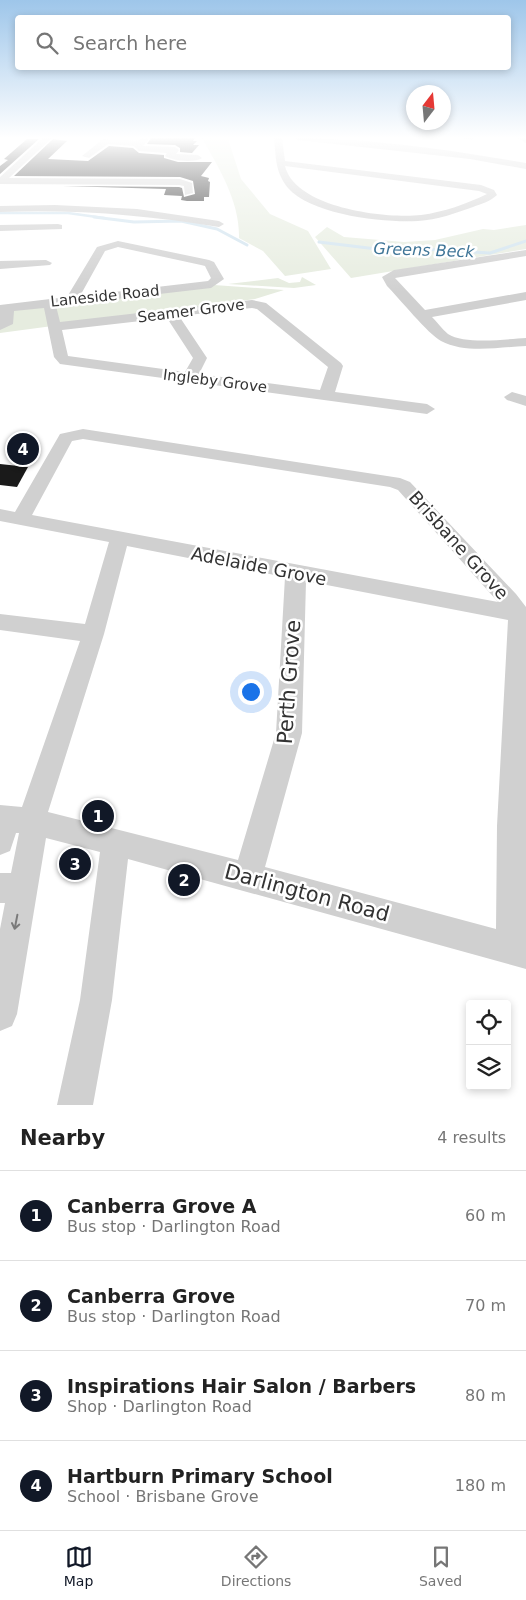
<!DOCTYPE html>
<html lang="en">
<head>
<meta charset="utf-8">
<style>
	body { margin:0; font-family:"DejaVu Sans",sans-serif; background:#f6f6f6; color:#222 }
	.controls { position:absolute; right:15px; bottom:15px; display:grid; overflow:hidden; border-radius:5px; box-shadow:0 2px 8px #0003 }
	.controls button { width:45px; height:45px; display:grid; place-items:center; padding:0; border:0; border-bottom:1px solid #e0e0e0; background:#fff; color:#222; font:25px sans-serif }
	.compass { position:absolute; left:406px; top:85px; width:45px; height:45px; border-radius:50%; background:#fff; box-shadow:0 2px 8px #0003; rotate:16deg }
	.you { position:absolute; left:250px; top:691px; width:18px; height:18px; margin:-12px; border:4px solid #fff; border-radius:50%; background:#1a73e8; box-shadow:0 0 0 8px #1a73e833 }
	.badge { display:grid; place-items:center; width:32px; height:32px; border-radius:50%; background:#111827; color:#fff; font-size:16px; font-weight:700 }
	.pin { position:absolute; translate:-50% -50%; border:2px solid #fff; box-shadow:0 1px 5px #0006 }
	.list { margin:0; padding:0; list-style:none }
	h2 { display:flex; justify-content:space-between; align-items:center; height:65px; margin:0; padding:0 20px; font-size:21px }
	h2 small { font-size:16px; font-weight:400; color:#767676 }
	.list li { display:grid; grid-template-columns:32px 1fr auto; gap:15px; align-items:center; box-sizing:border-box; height:90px; padding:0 20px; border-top:1px solid #e0e0e0 }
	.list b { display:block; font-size:19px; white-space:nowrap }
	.list p { margin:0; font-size:16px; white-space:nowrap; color:#767676 }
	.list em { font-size:16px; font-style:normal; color:#767676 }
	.icon { flex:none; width:28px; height:28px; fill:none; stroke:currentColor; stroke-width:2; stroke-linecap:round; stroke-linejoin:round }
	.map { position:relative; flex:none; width:526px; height:1105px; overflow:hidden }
	.search { position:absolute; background:#fff; box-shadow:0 2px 8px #0003; left:15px; right:15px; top:15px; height:55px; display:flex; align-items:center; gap:12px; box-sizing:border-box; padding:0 18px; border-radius:5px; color:#767676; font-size:19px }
	.sheet { height:425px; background:#fff }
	nav { display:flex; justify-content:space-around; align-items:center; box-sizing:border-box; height:70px; border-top:1px solid #e0e0e0; background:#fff; font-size:14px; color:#767676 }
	nav a { display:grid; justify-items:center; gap:2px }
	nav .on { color:#111827 }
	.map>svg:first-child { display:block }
	.green { fill:#e6ecdf }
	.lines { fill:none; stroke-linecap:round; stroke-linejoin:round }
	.stream-far1 { stroke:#cfe2ee; stroke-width:2.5 }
	.stream { stroke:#cfe2ee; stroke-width:3 }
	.building { fill:#1a1a1a }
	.minor { fill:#d0d0d0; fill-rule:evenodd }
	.major { fill:#ababab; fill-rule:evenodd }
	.oneway { stroke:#7a7a7a }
	.labels { text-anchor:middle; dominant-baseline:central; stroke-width:5; stroke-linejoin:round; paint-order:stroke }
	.far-street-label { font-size:15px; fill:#333; stroke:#fff }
	.far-water-label { font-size:16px; font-style:italic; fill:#3f7597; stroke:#fff }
	.street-label { font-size:18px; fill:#333; stroke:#fff }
	.near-street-label { font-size:21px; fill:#333; stroke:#fff }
</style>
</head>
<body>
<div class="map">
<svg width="526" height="1105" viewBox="0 0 526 1105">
	<rect width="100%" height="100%" fill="#fff"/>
	<g class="green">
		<path d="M202,138L228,139L241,179L270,214L308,231L331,269L285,276L263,251L239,238C240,202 219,168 202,138Z"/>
		<polygon points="526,225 526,249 351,278 315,237 327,227 344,237 404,242 435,240 483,229 494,230"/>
		<polygon points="302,277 316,285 294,288 228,284 278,278 289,283 300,282"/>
		<polygon points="214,285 284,290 255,299 0,333 0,309"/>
	</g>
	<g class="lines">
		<polyline class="stream-far1" points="0,213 68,213 104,218"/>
		<g class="stream">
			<polyline points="94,217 134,222 181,221 217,229 247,245"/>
			<polyline points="319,242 393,251 423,249 490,253 526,241"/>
		</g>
	</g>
	<g class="building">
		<polygon points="151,138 195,138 193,141 197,141 193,145 199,145 192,153 180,152 180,148 175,145 147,144"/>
		<polygon points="27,139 39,139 0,174 0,166 8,160 4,159"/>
		<polygon points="53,139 67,141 48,159 88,161 109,146 133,148 139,153 164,155 164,158 178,162 212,162 201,176 209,178 208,181 210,182 209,197 204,197 204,201 187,201 181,200 182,196 164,195 166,189 63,186 179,187 182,188 184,197 195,194 193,181 180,177 14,176"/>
		<polygon points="0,464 28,467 17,487 0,485"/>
	</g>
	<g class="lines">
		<g class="minor">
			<polygon points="43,138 52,138 9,178 180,179 192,183 193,193 185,195 184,186 179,185 0,184 0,177"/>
			<path d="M141,138L149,139L143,146L175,147L179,150L176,154L198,155L202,158C195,163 172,161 165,156L167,153L139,151L134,146L108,144L89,158L82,156L103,139L138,141Z"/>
			<path d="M274,138H282L285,161L481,185L494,190L497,195C491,201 481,204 473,207C456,213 437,220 418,221C384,223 312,215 288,188C275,172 276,157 274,138ZM285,166L479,191L487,194C466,204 444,212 421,215C386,219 295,208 285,166Z"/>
			<path d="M294,138C371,138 450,150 526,163V169L470,159L298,140Z"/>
			<polygon points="463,138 475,138 471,140"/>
			<path d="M55,205L137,209L219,221L224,224L219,227C146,215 74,209 0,212V206Z"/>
			<polygon points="58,224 62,225 62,229 0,231 0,225"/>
			<path d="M118,241L209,260L214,262L224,279L211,288L56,306L60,322L252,300L266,303L341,363L343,366L335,392L427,404L435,409L427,414L60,364L54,357L44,308L14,311L13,324L0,330V305L67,297L97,247ZM118,247L201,265L205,266L211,278L208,281L80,296L105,251ZM252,308L257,309L328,367L320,390L199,374L207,358L179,316ZM167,318L193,358L185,372L68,356L62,330Z"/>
			<path d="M526,250V256L395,278L425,310L526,292V300L432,317C437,322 442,329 448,334C465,345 507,339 526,338V346C500,347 465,354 441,341C428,334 399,298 387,286L382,277L394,270Z"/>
			<polygon points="46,260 52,263 50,265 0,269 0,261"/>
			<polygon points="512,392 526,396 526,406 507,400 504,397"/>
			<path d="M83,429L400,478L410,482L516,594L526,607V969L128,859L112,1000L93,1105H57L80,1000L100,852L46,838L17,1014L12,1026L0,1031V929L5,903H0V873H11L19,833H16L10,851L0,855V805L22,807L80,641L0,630V614L85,624L109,542L0,521V509L15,512L60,434ZM83,439L390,487L398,490L498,602L32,515L72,441ZM127,546L285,577L276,733L238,860L48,812L104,634ZM306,581L508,620L497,826L496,929L265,867L302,733Z"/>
		</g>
		<polygon class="major" points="518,138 526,138 526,143"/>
	</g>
	<defs><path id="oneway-shaft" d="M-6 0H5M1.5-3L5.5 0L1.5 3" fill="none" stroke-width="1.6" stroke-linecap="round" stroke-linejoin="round" transform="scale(1.25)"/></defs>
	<use class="oneway" href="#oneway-shaft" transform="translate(16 922) rotate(101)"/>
	<linearGradient id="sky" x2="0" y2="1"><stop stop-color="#9ec6ea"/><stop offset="0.47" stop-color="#fff"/><stop offset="1" stop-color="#fff" stop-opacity="0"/></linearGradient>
	<rect width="526" height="293" fill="url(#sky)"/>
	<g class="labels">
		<g class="far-street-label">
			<text transform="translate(105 296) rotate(-6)">Laneside Road</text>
			<text transform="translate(191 311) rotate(-7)">Seamer Grove</text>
			<text transform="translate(215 381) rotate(7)">Ingleby Grove</text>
		</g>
		<g class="far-water-label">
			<text transform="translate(424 250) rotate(2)">Greens Beck</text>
		</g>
		<g class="street-label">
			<text transform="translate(459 545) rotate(48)">Brisbane Grove</text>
			<text transform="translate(259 566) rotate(11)">Adelaide Grove</text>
		</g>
		<g class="near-street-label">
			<text transform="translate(289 682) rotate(-86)">Perth Grove</text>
			<text transform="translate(307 893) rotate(15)">Darlington Road</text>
		</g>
	</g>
</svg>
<div class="controls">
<button><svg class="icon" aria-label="locate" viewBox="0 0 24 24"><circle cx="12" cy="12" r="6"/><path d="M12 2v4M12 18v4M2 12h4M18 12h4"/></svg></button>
<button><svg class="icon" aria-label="layers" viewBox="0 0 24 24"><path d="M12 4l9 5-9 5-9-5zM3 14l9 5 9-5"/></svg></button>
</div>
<svg class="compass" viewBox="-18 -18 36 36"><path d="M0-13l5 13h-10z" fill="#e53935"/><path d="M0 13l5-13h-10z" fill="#767676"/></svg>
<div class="you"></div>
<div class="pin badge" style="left:98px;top:816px">1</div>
<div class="pin badge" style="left:184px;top:880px">2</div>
<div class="pin badge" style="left:75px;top:864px">3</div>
<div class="pin badge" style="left:23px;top:449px">4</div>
<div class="search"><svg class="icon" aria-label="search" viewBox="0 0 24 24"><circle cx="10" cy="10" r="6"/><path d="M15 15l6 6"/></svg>Search here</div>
</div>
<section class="sheet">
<h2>Nearby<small>4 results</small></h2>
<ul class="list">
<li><span class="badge">1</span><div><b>Canberra Grove A</b><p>Bus stop · Darlington Road</p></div><em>60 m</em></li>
<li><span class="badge">2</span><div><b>Canberra Grove</b><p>Bus stop · Darlington Road</p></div><em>70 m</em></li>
<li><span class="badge">3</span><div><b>Inspirations Hair Salon / Barbers</b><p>Shop · Darlington Road</p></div><em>80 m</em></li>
<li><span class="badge">4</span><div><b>Hartburn Primary School</b><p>School · Brisbane Grove</p></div><em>180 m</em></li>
</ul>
</section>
<nav>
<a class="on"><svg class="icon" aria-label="map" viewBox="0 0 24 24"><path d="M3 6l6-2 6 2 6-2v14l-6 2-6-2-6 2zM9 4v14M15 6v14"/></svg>Map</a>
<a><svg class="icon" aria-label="directions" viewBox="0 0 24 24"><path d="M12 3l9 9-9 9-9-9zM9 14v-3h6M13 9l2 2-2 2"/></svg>Directions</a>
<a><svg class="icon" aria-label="saved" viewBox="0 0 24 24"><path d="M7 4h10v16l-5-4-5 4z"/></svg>Saved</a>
</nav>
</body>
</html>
